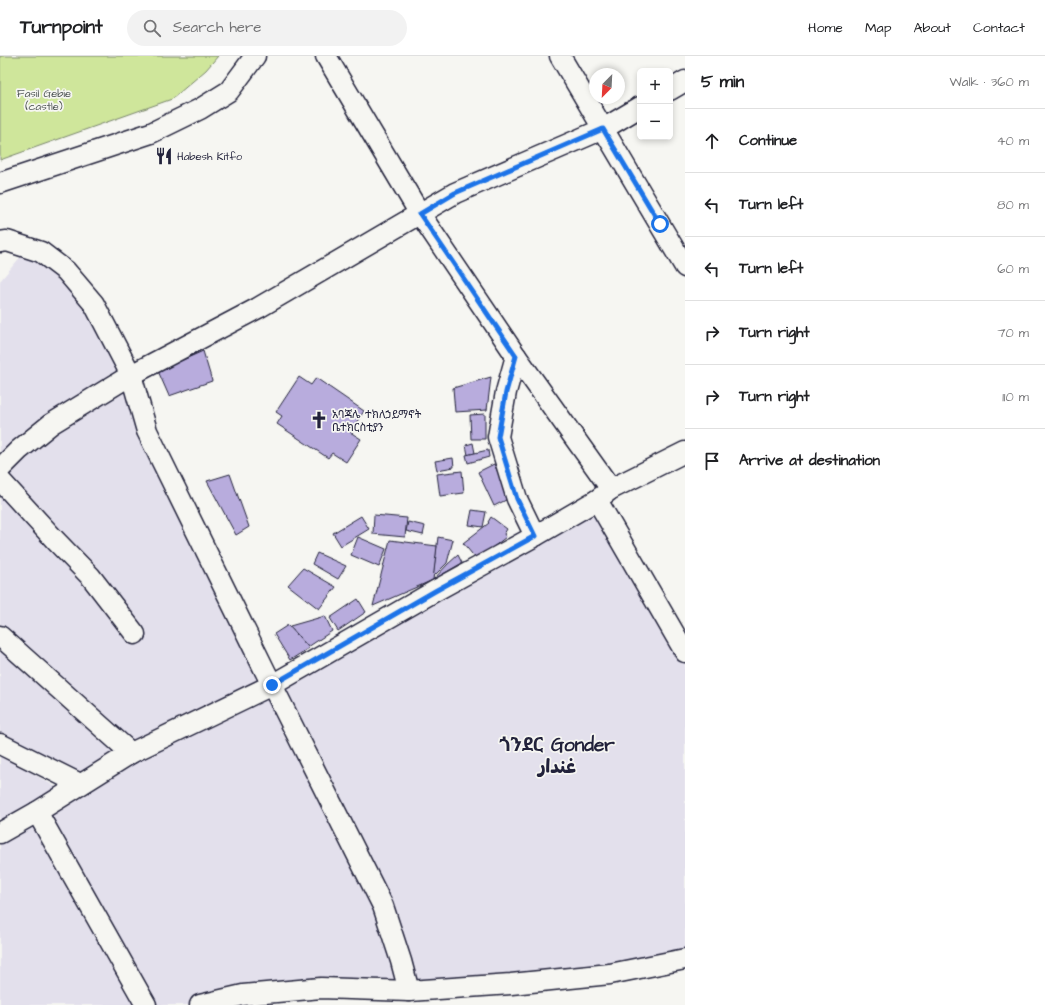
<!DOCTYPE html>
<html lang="en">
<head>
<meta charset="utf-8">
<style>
	body { margin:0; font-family:"Architects Daughter","Playpen Sans Arabic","Noto Sans Ethiopic",sans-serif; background:#f2f2f2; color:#202124 }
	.controls { position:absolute; right:12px; top:12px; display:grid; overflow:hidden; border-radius:6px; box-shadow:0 2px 6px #0003 }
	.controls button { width:36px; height:36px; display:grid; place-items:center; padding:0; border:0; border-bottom:1px solid #e0e0e0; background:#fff; color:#202124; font:20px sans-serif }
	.compass { position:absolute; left:589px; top:12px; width:36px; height:36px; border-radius:50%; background:#fff; box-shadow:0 2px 6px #0003; rotate:204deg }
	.stop { position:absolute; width:12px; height:12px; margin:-9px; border:3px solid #1a73e8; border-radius:50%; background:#fff }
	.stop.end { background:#1a73e8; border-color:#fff; box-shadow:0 1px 4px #0008 }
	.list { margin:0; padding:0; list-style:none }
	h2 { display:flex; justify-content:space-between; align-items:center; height:52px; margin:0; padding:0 16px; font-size:17px }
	h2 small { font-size:13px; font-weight:400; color:#757577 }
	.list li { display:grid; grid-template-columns:26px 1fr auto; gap:12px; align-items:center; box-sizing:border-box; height:64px; padding:0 16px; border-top:1px solid #e0e0e0 }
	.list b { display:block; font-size:15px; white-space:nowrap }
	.list em { font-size:13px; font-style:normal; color:#757577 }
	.icon { flex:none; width:22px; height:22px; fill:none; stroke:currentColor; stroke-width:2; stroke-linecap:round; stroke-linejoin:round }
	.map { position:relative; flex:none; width:685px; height:949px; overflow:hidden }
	header { display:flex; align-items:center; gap:24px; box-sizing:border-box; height:56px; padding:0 20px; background:#fff; border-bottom:1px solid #e0e0e0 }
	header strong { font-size:19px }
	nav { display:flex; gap:22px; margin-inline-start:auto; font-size:14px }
	.search { width:280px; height:36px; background:#f2f2f2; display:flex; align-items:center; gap:10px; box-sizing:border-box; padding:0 14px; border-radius:22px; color:#757577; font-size:15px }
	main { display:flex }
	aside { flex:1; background:#fff }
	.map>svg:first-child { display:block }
	.built { fill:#e3e0ec }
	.green { fill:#cfe69b; stroke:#78846b }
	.building { fill:#b8acdd; stroke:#22223b }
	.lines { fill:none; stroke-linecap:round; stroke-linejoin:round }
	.minor-casing { stroke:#22223b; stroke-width:23 }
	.minor { stroke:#f6f6f2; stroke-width:20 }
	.route { stroke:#1a73e8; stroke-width:5 }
	.labels { text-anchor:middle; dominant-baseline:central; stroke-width:3.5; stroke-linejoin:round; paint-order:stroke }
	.park-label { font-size:11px; fill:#4d5353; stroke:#f6f6f2 }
	.poi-label { font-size:11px; fill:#22223b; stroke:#f6f6f2; text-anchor:start }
	.town-label { font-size:19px; font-weight:bold; fill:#22223b; stroke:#f6f6f2 }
</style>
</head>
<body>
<header>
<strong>Turnpoint</strong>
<div class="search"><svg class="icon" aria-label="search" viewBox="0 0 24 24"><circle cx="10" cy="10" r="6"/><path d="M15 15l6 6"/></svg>Search here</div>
<nav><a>Home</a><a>Map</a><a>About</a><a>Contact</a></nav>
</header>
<main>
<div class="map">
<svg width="685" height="949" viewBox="0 0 685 949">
	<rect width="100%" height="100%" fill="#f6f6f2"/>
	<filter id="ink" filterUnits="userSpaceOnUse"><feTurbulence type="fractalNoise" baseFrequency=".025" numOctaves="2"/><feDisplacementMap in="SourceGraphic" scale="8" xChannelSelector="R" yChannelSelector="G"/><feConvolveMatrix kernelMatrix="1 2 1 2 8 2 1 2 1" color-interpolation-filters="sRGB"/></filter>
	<g filter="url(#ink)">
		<polygon class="built" points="28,192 94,248 272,629 597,444 685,596 685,903 209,949 0,949 0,698 66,737 79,728 0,693 0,225"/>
		<polygon class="green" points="0,0 218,0 206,14 172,43 0,104"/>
		<g class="building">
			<polygon points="203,295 212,325 169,340 158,315"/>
			<polygon points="299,321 311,329 316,322 364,355 350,376 361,383 346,406 332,397 328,402 277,368 282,360 276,356"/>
			<polygon points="491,321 487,354 455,356 453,332"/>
			<polygon points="485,358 485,383 471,383 470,359"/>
			<polygon points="473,387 475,397 468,399 466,389"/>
			<polygon points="488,394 489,401 468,407 466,399"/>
			<polygon points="453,402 454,411 437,414 435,405"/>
			<polygon points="494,408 510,442 494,450 478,416"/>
			<polygon points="462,415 464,437 440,440 437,418"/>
			<polygon points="230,418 249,471 236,479 207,425"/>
			<polygon points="472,454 486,456 483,471 469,469"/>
			<polygon points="374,459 407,462 405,481 373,478"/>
			<polygon points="361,460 369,473 341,490 333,477"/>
			<polygon points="491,461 507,473 504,478 506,481 477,504 463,487 489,467 488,466"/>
			<polygon points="408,466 425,470 423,479 406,475"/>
			<polygon points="358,481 386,493 379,511 351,499"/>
			<polygon points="438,481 453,484 447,507 433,521"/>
			<polygon points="390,484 437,490 433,524 373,550"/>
			<polygon points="317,497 346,510 338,523 312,508"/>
			<polygon points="458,499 462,507 433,524 448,508"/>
			<polygon points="303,512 336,531 319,553 288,529"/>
			<polygon points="358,543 366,556 338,575 330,562"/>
			<polygon points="325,560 332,575 308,591 290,570"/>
			<polygon points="288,569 309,592 290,604 274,578"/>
		</g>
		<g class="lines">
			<g class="minor-casing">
				<g id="minor">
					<polyline points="326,0 420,158 516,300 611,433"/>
					<polyline points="560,0 685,211"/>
					<polyline points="670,34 685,25"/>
					<polyline points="0,127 151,77 200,53 229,35 255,0"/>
					<polyline points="0,186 7,185 41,196 66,215 94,248 131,319 147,375 272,629 383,850 401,905 409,935"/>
					<polyline points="516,300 506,336 498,381 517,443 535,480"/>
					<polyline points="0,413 19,394 51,368 131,319 258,252 455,137 603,73 640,51"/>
					<polyline points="0,424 56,485 91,521 135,578"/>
					<polyline points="597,444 685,596"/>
					<polyline points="0,580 131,697"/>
					<polyline points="0,688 80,728"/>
					<polyline points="37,756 146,949"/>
					<polyline points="0,777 37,756 131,697 272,629 435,535 535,480 597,444 611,433 685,396"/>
					<polyline points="200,949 243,939 321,932 409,935 511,928 610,918 685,903"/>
				</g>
			</g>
			<use href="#minor" class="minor"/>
		</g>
	</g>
	<g class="lines" filter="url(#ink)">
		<polyline class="route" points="272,629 435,535 535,480 517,443 498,381 506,336 516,300 420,158 455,137 603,73 660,168"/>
	</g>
	<defs>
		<g id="restaurant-bare" transform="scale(1.38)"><path d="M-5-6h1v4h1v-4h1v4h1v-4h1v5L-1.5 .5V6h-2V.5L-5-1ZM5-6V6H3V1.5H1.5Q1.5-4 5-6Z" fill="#22223b" stroke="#f6f6f2" stroke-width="2.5" paint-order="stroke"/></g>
		<g id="church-bare" transform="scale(1.38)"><path d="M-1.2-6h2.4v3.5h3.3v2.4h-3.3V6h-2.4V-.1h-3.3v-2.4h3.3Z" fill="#22223b" stroke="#f6f6f2" stroke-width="2.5" paint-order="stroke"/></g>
	</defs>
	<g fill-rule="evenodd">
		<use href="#restaurant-bare" x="164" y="100"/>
		<use href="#church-bare" x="319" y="364"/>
	</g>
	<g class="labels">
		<g class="park-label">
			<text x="44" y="37">Fasil Gebie<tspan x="44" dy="13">(castle)</tspan></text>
		</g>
		<g class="poi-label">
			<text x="177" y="100">Habesh Kitfo</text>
			<text x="332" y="358">አባጃሌ ተክለኃይማኖት<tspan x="332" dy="13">ቤተክርስቲያን</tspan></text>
		</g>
		<g class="town-label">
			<text x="557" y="689">ጎንደር Gonder<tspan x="557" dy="22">غندار</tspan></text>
		</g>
	</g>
</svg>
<div class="controls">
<button>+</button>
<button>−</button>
</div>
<svg class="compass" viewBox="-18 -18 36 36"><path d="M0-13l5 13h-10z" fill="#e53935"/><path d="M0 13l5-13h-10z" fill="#757577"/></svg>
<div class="stop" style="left:660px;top:168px"></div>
<div class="stop end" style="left:272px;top:629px"></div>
</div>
<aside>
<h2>5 min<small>Walk · 360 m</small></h2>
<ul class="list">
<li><svg class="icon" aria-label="ahead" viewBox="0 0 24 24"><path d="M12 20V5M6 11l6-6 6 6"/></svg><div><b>Continue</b></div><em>40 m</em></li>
<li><svg class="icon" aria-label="left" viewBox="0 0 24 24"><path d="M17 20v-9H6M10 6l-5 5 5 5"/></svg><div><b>Turn left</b></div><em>80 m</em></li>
<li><svg class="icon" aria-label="left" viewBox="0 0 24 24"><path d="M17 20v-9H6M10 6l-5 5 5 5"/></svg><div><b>Turn left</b></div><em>60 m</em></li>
<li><svg class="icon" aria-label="right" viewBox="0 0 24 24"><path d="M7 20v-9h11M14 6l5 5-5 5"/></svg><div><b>Turn right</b></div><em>70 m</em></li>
<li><svg class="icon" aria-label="right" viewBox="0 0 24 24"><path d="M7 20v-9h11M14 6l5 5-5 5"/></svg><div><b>Turn right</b></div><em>110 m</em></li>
<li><svg class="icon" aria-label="arrive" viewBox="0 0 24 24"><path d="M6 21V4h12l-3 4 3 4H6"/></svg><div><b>Arrive at destination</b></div></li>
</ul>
</aside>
</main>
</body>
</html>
